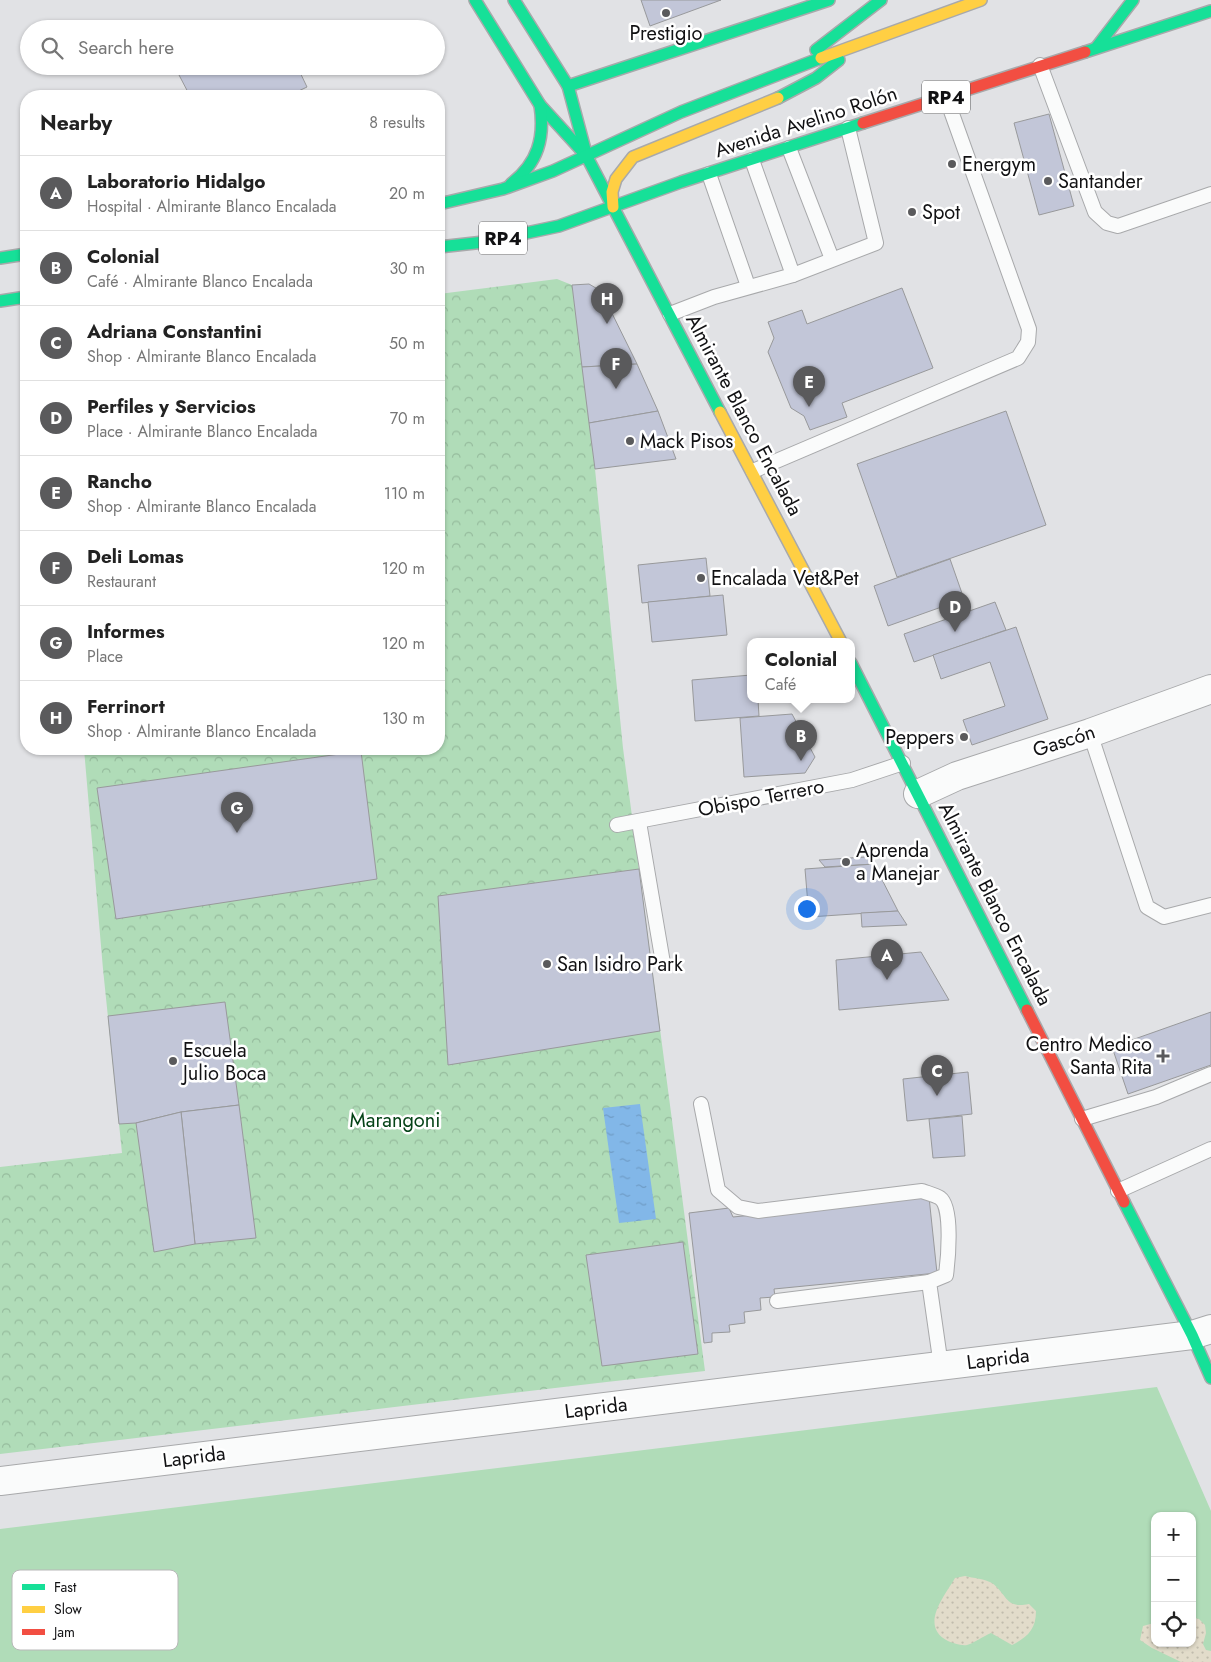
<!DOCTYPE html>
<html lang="en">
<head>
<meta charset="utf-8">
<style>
	body { margin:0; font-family:Jost,sans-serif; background:#f6f6f6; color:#222 }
	.controls { position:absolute; right:15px; bottom:15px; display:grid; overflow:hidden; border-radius:10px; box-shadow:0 1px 4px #0004 }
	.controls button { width:45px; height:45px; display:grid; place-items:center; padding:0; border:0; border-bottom:1px solid #e0e0e0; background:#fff; color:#222; font:25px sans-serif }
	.you { position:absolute; left:806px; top:908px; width:18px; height:18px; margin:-12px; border:4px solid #fff; border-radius:50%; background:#1a73e8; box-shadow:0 0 0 8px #1a73e833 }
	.badge { display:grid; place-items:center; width:32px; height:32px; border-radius:50%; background:#5a5a5c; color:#fff; font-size:16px; font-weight:700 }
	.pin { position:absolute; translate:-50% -41px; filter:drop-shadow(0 1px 2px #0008) }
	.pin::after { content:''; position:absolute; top:26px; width:18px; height:15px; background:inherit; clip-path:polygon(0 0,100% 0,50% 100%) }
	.popup { position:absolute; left:747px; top:638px; width:108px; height:65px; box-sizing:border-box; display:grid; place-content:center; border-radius:10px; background:#fff; filter:drop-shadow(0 1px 4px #0005); font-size:16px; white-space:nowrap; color:#767676 }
	.popup b { font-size:19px; color:#222 }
	.popup::after { content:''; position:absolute; left:50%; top:100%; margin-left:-10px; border:10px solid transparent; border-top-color:#fff }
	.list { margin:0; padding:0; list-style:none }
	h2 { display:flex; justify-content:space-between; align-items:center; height:65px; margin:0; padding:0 20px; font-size:21px }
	h2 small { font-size:16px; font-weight:400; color:#767676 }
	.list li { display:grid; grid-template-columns:32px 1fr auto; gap:15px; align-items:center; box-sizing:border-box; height:75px; padding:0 20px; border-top:1px solid #e0e0e0 }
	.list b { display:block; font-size:19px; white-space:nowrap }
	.list p { margin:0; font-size:16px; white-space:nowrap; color:#767676 }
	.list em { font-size:16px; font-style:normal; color:#767676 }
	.icon { flex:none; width:28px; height:28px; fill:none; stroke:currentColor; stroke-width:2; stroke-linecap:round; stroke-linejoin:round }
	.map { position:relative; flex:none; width:1211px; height:1662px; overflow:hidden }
	.search { position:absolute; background:#fff; box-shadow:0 1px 4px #0004; left:20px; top:20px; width:425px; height:55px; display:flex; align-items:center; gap:12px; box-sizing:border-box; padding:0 18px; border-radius:28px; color:#767676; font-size:19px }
	.panel { position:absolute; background:#fff; box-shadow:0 1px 4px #0004; left:20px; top:90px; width:425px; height:665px; border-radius:20px }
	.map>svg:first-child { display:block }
	.green { fill:#b0dcb8; fill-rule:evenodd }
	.sand { fill:url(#sand-dots) }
	.park { fill:url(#park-crowns) }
	.water { fill:url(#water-ripples) }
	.building { fill:#c2c6d8; stroke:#98999b }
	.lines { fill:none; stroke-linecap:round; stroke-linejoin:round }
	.lane-casing { stroke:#a8a9ab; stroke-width:16 }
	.street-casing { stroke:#a8a9ab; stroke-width:30 }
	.fast-casing { stroke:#a8a9ab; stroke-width:14 }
	.slow-casing { stroke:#a8a9ab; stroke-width:14 }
	.jam-casing { stroke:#a8a9ab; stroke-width:14 }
	.lane { stroke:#fafbfb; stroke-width:14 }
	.street { stroke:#fafbfb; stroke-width:28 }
	.fast { stroke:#16e098; stroke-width:11 }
	.slow { stroke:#ffcf43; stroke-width:11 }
	.jam { stroke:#f24e42; stroke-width:11 }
	.poi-dot { fill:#5a5a5c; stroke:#fff; stroke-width:2 }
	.labels { text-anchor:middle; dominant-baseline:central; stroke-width:5; stroke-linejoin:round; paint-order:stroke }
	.shield { fill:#fff; stroke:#58585a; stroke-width:1 }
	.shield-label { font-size:19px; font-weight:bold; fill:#111113 }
	.poi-label { font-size:20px; fill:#111113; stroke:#fff; text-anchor:start }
	.street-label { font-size:20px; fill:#111113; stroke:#fff }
	.park-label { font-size:20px; fill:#054317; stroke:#fff }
	.key { fill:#fff; stroke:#b8b8b8; stroke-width:1 }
	.key-label { font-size:14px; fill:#111113 }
</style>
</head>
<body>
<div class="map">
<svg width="1211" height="1662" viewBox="0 0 1211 1662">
	<defs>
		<pattern id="sand-dots" width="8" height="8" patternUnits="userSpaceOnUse" patternTransform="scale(1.25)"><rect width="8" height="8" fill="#e2dcca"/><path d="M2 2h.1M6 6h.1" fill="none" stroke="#c1bcad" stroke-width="1.8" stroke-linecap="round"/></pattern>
		<pattern id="park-crowns" width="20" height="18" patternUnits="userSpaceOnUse" patternTransform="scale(1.25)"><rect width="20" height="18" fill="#b0dcb8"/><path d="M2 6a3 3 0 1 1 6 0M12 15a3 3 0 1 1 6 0" fill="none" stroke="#96bc9d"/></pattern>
		<pattern id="water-ripples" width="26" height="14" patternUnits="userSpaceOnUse" patternTransform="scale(1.25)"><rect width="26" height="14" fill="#82b7e8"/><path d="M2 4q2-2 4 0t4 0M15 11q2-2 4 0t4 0" fill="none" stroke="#6f9cc6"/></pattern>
	</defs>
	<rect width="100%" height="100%" fill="#e1e2e5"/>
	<path class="green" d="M1157,1387L1211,1511V1662H0V1529ZM1155,1516H1192V1643H1155Z"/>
	<g class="sand">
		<path d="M965,1576C973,1578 985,1579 992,1583C1008,1595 1005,1609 1029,1604L1036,1611C1036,1629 1028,1637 1012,1645L991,1633C984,1636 972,1644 967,1645C961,1646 953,1643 948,1641C919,1626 944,1597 955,1578Z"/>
		<polygon points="1192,1617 1199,1619 1205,1625 1206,1633 1203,1644 1206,1650 1211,1651 1211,1662 1181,1662 1152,1648 1140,1640 1143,1626 1154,1623 1155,1643 1192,1643"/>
	</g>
	<path class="park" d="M557,279L572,285L595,469L623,748L705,1371C470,1397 235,1427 0,1454V1167L122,1153L103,969L84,749H439V294Z"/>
	<polygon class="water" points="640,1104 656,1219 619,1223 603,1108"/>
	<g class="building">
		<polygon points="641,0 721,0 650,26"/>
		<polygon points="196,66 297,66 307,87 288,96 190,96 179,75"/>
		<polygon points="1049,114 1074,206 1039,215 1014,123"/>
		<polygon points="589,284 601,291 637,364 582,367 572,285"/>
		<polygon points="902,288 933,368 842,403 847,417 810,430 804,416 791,408 768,352 774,338 768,322 802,310 807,324"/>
		<polygon points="637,364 658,411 589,423 582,367"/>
		<polygon points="658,411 676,459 595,469 589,423"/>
		<polygon points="1006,411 1046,525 897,577 857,464"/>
		<polygon points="706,558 710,596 642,603 638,565"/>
		<polygon points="950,559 964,599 888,626 874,586"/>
		<polygon points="723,595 727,635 652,642 648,602"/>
		<polygon points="995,602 1006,630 914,662 904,634"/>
		<polygon points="1016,627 1048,719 972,745 963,720 1005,706 990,662 941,679 933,655"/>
		<polygon points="751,675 751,700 758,700 759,716 695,721 692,680"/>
		<polygon points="792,714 815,757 805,773 744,777 740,718"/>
		<polygon points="361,751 377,879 116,919 97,788"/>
		<polygon points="865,857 874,864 825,867 819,860"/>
		<polygon points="874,864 898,911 809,917 805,869"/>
		<polygon points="639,869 660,1031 448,1065 438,896"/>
		<polygon points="898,911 907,925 862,927 861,913"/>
		<polygon points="921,952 949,1000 839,1010 836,960"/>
		<polygon points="225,1002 239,1105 181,1112 136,1123 119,1124 108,1016"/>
		<polygon points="1211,1012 1211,1065 1128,1094 1112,1047"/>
		<polygon points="968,1072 972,1114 907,1121 903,1079"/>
		<polygon points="239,1105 256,1238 195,1244 181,1112"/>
		<polygon points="181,1112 195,1244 154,1252 136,1123"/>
		<polygon points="962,1116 965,1156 933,1158 929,1119"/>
		<polygon points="929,1197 937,1273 774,1289 775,1297 760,1298 761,1310 744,1312 745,1323 729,1325 730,1332 712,1333 712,1342 704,1343 689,1213 729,1208 733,1217"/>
		<polygon points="683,1242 698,1354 602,1366 586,1255"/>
	</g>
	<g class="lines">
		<g class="lane-casing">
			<g id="lane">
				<polyline points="1040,65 1095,212 1107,223 1118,226 1211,194"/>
				<polyline points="789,148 832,259"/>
				<polyline points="752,160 793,275"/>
				<polyline points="709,174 748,286"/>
				<polyline points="670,314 714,297 793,275 876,243 848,128"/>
				<polyline points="753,471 1018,358 1028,342 1029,329 946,97"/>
				<polyline points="1090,733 1147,907 1164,917 1211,905"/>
				<polyline points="639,822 663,963"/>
				<polyline points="617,825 852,780 903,763"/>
				<path d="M701,1104L718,1190L738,1207L758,1211L922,1191C927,1193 936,1195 940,1198C953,1207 948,1260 946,1275L929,1282L941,1366"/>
				<polyline points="1082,1119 1156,1097 1211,1074"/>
				<polyline points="1118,1191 1211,1149"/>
				<polyline points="777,1301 929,1282"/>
			</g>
		</g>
		<g class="street-casing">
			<g id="street">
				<polyline points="918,794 957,776 1090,733 1211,689"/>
				<polyline points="0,1481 1192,1335 1211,1329"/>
			</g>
		</g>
		<g class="fast-casing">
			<g id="fast">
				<polyline points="475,0 540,105 583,152"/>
				<polyline points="514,0 568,86 587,157 720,412"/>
				<polyline points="1096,48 1133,0"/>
				<polyline points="816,50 881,0"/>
				<polyline points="1085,52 1211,11"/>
				<polyline points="568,86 829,0"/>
				<polyline points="778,98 816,78 839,60"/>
				<path d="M511,184C538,163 545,138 540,105"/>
				<polyline points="439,204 503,189 553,171 681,112 821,58"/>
				<polyline points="439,247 484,242 559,226 681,182 863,123"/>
				<polyline points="0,258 26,254"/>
				<polyline points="0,301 26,297"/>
				<polyline points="851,663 1027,1010"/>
				<polyline points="1124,1202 1192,1335 1211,1378"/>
			</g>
		</g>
		<g class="slow-casing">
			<g id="slow">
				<polyline points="821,58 981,0"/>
				<polyline points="613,207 612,192 616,179 633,157 778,98"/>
				<polyline points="720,412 841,642"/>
			</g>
		</g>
		<g class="jam-casing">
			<g id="jam">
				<polyline points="863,123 1085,52"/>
				<polyline points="1027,1010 1124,1202"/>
			</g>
		</g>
		<use href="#lane" class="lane"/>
		<use href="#street" class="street"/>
		<use href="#fast" class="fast"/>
		<use href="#slow" class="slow"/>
		<use href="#jam" class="jam"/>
	</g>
	<g class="poi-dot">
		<circle cx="666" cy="13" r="5"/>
		<circle cx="952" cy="164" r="5"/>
		<circle cx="1048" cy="181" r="5"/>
		<circle cx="912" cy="212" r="5"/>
		<circle cx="630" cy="441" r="5"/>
		<circle cx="701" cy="578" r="5"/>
		<circle cx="964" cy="737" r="5"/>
		<circle cx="846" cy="862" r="5"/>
		<circle cx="547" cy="964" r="5"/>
		<path d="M1160.5 1048.5h5v5h5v5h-5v5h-5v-5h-5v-5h5z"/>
		<circle cx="173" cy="1061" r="5"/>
	</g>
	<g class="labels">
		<g class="shield">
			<rect x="922" y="80.5" width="48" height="33" rx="4"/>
			<rect x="479" y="221.5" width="48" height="33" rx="4"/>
		</g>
		<g class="shield-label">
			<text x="946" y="97">RP4</text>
			<text x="503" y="238">RP4</text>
		</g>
		<g class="poi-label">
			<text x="666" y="33" text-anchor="middle">Prestigio</text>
			<text x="962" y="164">Energym</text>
			<text x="1058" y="181">Santander</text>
			<text x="922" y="212">Spot</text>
			<text x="640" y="441">Mack Pisos</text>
			<text x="711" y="578">Encalada Vet&amp;Pet</text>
			<text x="954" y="737" text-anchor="end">Peppers</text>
			<text x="856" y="850">Aprenda<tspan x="856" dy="23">a Manejar</tspan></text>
			<text x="557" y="964">San Isidro Park</text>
			<text x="1152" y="1044" text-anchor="end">Centro Medico<tspan x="1152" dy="23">Santa Rita</tspan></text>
			<text x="183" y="1050">Escuela<tspan x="183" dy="23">Julio Boca</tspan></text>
		</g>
		<g class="street-label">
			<text transform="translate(806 122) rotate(-18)">Avenida Avelino Rolón</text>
			<text transform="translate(744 415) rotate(62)">Almirante Blanco Encalada</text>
			<text transform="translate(1064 741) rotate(-18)">Gascón</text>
			<text transform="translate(761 798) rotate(-11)">Obispo Terrero</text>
			<text transform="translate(995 904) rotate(63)">Almirante Blanco Encalada</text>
			<text transform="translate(998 1359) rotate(-7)">Laprida</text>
			<text transform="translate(596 1408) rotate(-7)">Laprida</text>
			<text transform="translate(194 1457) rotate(-7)">Laprida</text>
		</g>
		<g class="park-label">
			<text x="395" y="1120">Marangoni</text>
		</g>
	</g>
	<rect x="12" y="1570" width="166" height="80" rx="8" class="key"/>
	<rect x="22" y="1584" width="23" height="6" fill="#16e098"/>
	<rect x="22" y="1606" width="23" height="7" fill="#ffcf43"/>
	<rect x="22" y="1629" width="23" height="6" fill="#f24e42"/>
	<g class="key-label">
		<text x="54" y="1592">Fast</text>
		<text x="54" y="1614">Slow</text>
		<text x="54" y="1637">Jam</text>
	</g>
</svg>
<div class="controls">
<button>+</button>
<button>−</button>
<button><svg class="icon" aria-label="locate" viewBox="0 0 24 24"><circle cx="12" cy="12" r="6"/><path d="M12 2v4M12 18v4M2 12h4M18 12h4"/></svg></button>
</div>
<div class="you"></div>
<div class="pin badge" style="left:887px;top:980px">A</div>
<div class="pin badge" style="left:801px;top:761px">B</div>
<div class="popup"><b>Colonial</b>Café</div>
<div class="pin badge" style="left:937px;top:1096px">C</div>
<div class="pin badge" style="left:955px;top:632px">D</div>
<div class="pin badge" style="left:809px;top:407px">E</div>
<div class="pin badge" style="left:616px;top:389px">F</div>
<div class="pin badge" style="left:237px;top:833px">G</div>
<div class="pin badge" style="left:607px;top:324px">H</div>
<div class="search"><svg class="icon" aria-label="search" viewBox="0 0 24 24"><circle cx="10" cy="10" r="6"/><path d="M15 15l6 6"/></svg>Search here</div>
<section class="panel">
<h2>Nearby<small>8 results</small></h2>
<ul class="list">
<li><span class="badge">A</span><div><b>Laboratorio Hidalgo</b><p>Hospital · Almirante Blanco Encalada</p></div><em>20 m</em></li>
<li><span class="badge">B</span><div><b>Colonial</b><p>Café · Almirante Blanco Encalada</p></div><em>30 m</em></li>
<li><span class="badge">C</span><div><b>Adriana Constantini</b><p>Shop · Almirante Blanco Encalada</p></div><em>50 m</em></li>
<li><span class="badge">D</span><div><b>Perfiles y Servicios</b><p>Place · Almirante Blanco Encalada</p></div><em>70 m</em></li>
<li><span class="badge">E</span><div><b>Rancho</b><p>Shop · Almirante Blanco Encalada</p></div><em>110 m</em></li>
<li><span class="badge">F</span><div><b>Deli Lomas</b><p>Restaurant</p></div><em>120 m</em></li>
<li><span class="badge">G</span><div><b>Informes</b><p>Place</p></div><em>120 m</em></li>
<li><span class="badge">H</span><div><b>Ferrinort</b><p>Shop · Almirante Blanco Encalada</p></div><em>130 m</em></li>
</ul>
</section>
</div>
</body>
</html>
